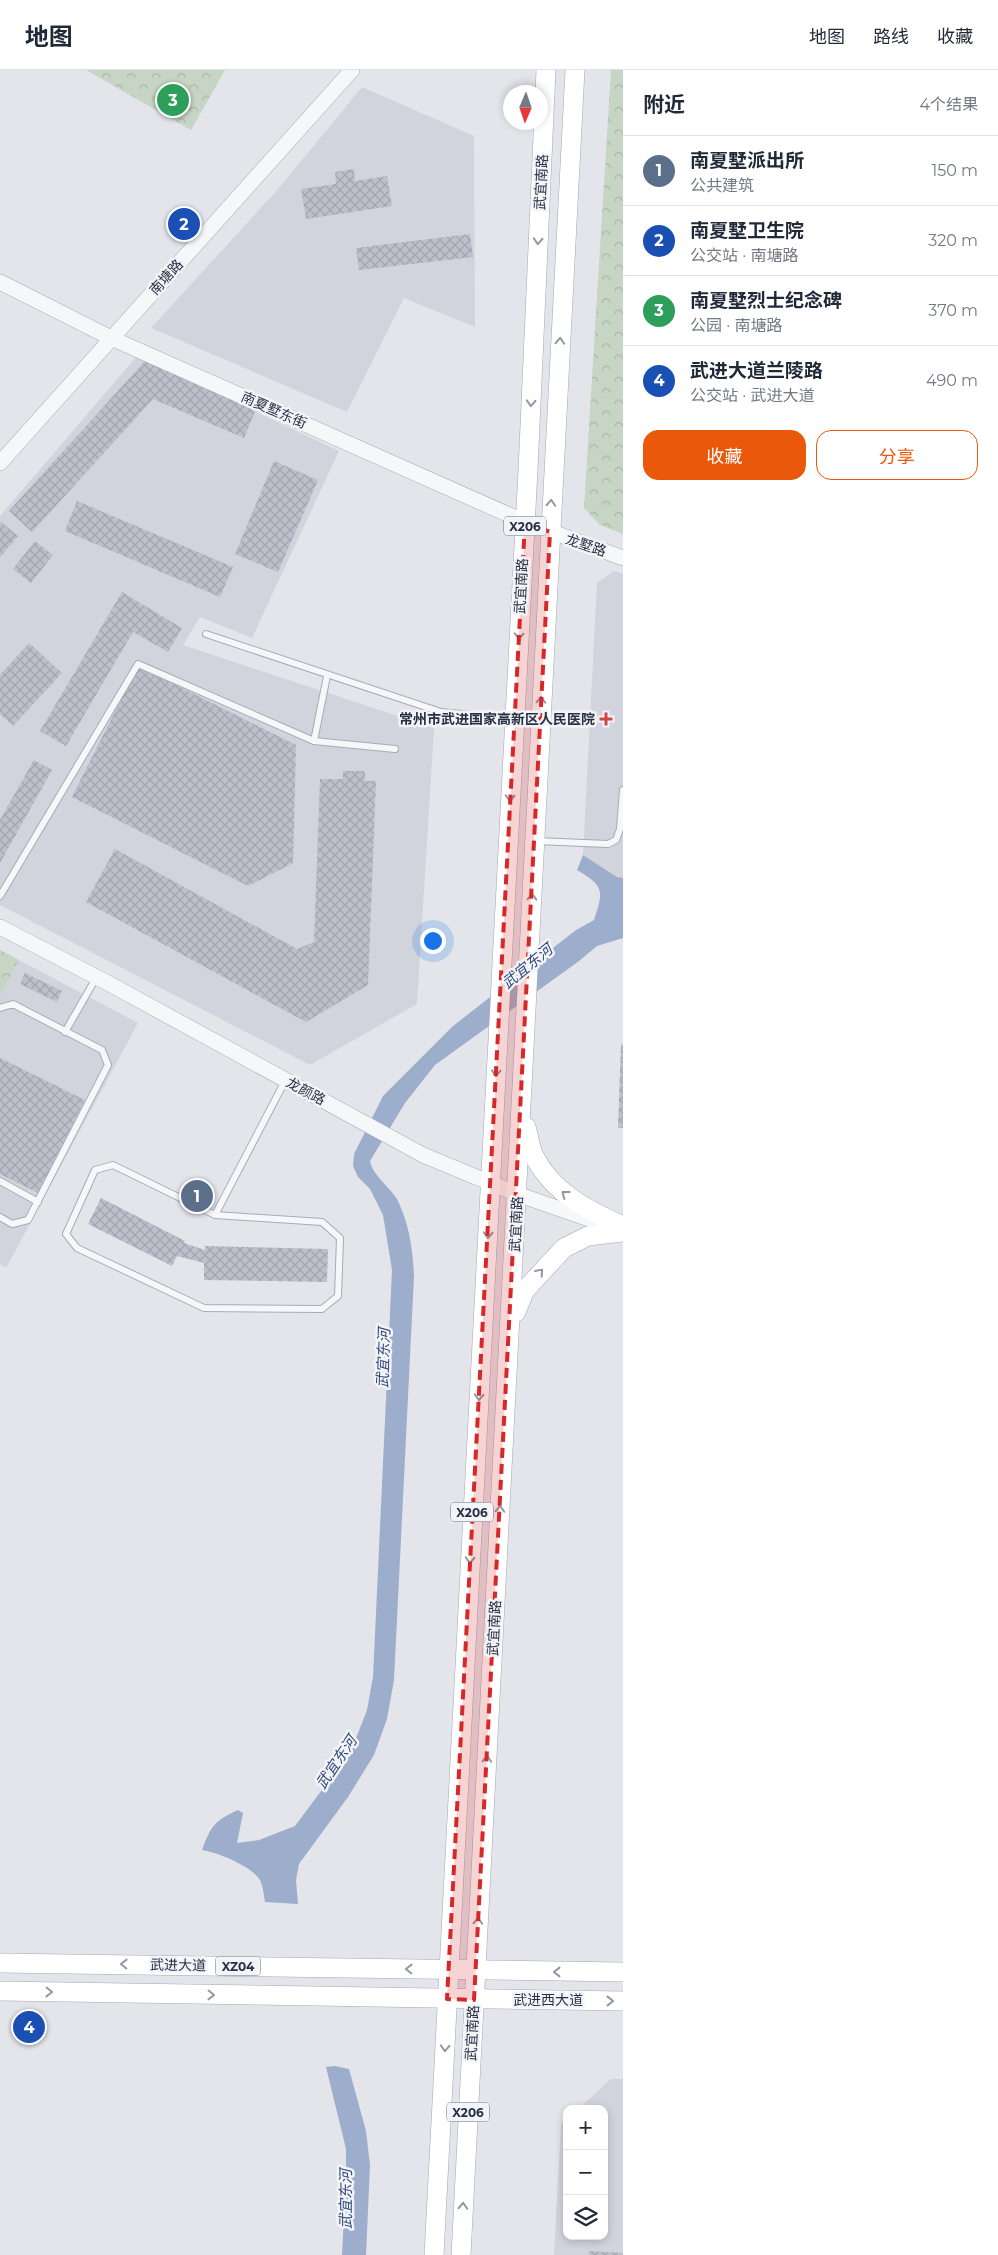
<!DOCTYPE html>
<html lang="zh">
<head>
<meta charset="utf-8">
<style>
	body { margin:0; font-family:Montserrat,"Noto Sans SC",sans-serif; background:#f6f6f7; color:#1f2937 }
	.controls { position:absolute; right:15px; bottom:15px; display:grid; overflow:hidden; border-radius:10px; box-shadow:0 2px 8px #0003 }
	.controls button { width:45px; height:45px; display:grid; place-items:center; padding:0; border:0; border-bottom:1px solid #e0e1e3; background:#fff; color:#1f2937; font:25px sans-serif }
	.compass { position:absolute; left:503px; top:15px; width:45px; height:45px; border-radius:50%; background:#fff; box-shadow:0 2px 8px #0003; rotate:182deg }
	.you { position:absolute; left:432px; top:870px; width:18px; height:18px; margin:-12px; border:4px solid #fff; border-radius:50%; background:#1a73e8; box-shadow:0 0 0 8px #1a73e833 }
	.badge { display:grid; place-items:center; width:32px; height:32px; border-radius:50%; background:#ea580c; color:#fff; font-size:16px; font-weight:700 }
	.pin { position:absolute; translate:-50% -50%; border:2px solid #fff; box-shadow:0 1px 5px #0006 }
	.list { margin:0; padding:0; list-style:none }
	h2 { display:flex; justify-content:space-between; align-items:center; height:65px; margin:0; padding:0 20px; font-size:21px }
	h2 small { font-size:16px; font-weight:400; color:#747a83 }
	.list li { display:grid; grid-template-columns:32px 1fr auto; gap:15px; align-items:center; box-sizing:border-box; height:70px; padding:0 20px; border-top:1px solid #e0e1e3 }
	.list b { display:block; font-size:19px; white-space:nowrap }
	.list p { margin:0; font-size:16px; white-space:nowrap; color:#747a83 }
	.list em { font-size:16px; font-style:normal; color:#747a83 }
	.actions { display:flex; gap:10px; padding:15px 20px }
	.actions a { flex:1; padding:11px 0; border:1px solid #ea580c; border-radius:15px; text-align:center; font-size:18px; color:#ea580c }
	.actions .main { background:#ea580c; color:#fff }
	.icon { flex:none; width:28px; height:28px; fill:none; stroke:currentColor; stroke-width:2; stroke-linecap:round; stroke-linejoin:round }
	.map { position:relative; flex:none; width:623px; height:2185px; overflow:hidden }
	header { display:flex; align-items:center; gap:30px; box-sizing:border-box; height:70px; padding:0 25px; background:#fff; border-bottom:1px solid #e0e1e3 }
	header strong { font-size:24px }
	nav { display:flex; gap:28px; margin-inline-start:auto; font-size:18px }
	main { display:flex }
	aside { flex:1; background:#fff }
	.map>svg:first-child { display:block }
	.built { fill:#d1d4dd }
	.forest { fill:url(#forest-crowns) }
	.water { fill:#9daecc }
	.building { fill:url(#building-cross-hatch) }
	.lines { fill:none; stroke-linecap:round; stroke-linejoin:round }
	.service-casing { stroke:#a8abb6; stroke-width:8 }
	.tertiary-casing { stroke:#a8abb6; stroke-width:16 }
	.primary-casing { stroke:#a2a7b7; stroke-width:20 }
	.service { stroke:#f6f7f9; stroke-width:6 }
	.tertiary { stroke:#f6f7f9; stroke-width:15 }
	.primary { stroke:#fff; stroke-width:19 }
	.oneway { stroke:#9498a2 }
	.marked { fill:#d62828; fill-opacity:0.2; stroke:#d62828; stroke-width:4; stroke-dasharray:10 6; stroke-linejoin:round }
	.poi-dot { fill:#d24648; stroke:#f3f4f8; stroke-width:2 }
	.labels { text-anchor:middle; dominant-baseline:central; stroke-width:5; stroke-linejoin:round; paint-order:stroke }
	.shield { fill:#f3f4f8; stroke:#666b7a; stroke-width:1 }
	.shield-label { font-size:12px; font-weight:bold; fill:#2a3044 }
	.street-label { font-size:14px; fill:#2a3044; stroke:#f3f4f8 }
	.poi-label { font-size:14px; font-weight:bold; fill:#2a3044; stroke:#f3f4f8; text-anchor:end }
	.water-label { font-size:15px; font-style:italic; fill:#33497a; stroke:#f3f4f8 }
</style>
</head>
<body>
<header>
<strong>地图</strong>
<nav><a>地图</a><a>路线</a><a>收藏</a></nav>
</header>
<main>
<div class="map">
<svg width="623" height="2185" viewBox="0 0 623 2185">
	<defs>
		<pattern id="forest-crowns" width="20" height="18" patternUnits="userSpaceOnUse" patternTransform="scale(1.25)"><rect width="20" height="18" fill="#c6d5c4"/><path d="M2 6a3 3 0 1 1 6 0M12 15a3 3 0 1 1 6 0" fill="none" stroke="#aab7aa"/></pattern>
		<pattern id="building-cross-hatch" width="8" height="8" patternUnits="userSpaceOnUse" patternTransform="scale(1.25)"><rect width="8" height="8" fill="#bdc0cb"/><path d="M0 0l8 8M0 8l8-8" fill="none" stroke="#a3a5b0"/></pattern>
	</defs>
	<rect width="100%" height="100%" fill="#e3e5eb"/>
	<g class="built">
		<polygon points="362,17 474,66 475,257 404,228 347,342 151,258 279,118"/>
		<polygon points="137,286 339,381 252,568 200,547 183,575 434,658 417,934 310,995 0,835 0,446"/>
		<polygon points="614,501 623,504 623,813 617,807 583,785 597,513"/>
		<polygon points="19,890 138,953 6,1198 0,1194 0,926"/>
		<polygon points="611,2009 623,2009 623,2185 554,2185 561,2054 567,2049 567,2166 604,2166 604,2039 578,2039"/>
	</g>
	<g class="forest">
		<polygon points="86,0 225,0 191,60"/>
		<polygon points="611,0 623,0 623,464 600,455 584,438"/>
		<polygon points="0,880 19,890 0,926"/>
	</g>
	<g class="water">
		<path d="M583,785L617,807L623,808V868L597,876L579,891L435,995L405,1033L370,1091C373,1106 389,1116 397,1129C409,1152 413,1181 414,1206L394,1610L387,1649L374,1685L348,1727L299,1794L296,1810L298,1834L265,1832C264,1826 263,1816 260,1810C252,1796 216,1782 202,1780C211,1756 214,1751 238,1740L243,1743L237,1773L259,1770L295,1756L351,1681L367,1640L373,1607L392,1200L383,1145L370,1119L358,1107L353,1096L354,1084L383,1026L453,956L576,860L594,850C604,820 604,816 577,800Z"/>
		<polygon points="335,1996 349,1999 366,2061 370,2095 366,2185 342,2185 346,2107 346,2079 326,1997"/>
	</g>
	<g class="building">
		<polygon points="354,99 355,111 387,106 392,136 306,149 301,119 336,114 335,102"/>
		<polygon points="470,164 473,187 359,200 356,178"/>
		<polygon points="145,291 256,339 244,368 153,329 32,462 9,441"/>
		<polygon points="274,391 318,410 278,502 235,484"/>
		<polygon points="77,431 233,497 220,527 65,461"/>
		<polygon points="1,452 18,466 0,487 0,453"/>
		<polygon points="35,471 53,485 31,513 13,499"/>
		<polygon points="122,522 182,558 168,582 133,562 66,676 40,661"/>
		<polygon points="29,573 62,603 13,656 0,644 0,605"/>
		<polygon points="138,596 296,675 293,793 248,816 72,727"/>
		<polygon points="34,690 52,700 0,793 0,750"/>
		<polygon points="343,701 365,701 365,711 376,711 368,915 306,952 86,832 115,779 297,879 314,872 320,709 343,709"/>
		<polygon points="25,903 62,921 57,932 20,914"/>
		<polygon points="621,974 623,974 623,1058 618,1058"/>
		<polygon points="0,988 85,1030 38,1123 0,1104"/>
		<polygon points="101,1128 185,1171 184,1173 205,1180 205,1176 328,1179 327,1212 204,1210 204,1193 177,1186 172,1196 88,1154"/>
		<polygon points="589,2181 623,2183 623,2185 589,2185"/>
	</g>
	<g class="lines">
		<g class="service-casing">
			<g id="service">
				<polyline points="206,564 441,642 513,649"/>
				<polyline points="314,671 327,606"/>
				<polyline points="536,771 608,774 616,770 620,759 623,720"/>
				<polyline points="0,826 138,594 314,671 395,679"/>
				<polyline points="0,938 13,934 102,980 108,995 28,1150 12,1154 0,1147"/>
				<polyline points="65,962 96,908"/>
				<polygon points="113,1095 215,1145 322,1152 340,1168 338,1226 322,1239 204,1238 77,1178 66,1164 95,1100"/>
				<polyline points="0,1111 38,1132"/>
				<polyline points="215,1145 285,1011"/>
			</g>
		</g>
		<g class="tertiary-casing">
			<g id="tertiary">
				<polyline points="0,212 111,268 525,452 623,488"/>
				<polyline points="0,393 352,0"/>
				<polyline points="0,857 106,912 423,1085 517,1124 603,1154"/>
			</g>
		</g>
		<g class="primary-casing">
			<g id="primary">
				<path d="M526,1057C529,1066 530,1078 534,1086C553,1123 587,1140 623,1156"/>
				<polyline points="516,1242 525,1220 564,1178 588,1166 623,1162"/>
				<polyline points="0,1893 623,1902"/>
				<polyline points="0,1921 623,1931"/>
				<polyline points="434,2185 528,400 546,0"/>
				<polyline points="461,2185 575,0"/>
			</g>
		</g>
		<use href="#service" class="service"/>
		<use href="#tertiary" class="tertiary"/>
		<use href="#primary" class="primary"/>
	</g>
	<defs><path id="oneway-chevron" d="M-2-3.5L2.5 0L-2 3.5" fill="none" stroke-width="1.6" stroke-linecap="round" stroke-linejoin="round" transform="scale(1.25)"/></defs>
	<g class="oneway">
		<use href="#oneway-chevron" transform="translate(538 171) rotate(93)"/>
		<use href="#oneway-chevron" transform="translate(560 271) rotate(-87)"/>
		<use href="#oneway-chevron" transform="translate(531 333) rotate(93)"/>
		<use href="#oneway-chevron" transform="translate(551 433) rotate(-87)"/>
		<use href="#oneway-chevron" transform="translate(519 566) rotate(93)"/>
		<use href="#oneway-chevron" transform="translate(541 630) rotate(-87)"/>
		<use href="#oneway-chevron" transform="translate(510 728) rotate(93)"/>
		<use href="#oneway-chevron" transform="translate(532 827) rotate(-88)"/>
		<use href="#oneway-chevron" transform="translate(496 1003) rotate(93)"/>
		<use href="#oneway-chevron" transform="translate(565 1124) rotate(-142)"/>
		<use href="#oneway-chevron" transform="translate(488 1165) rotate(93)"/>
		<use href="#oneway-chevron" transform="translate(540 1202) rotate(-49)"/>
		<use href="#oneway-chevron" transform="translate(479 1327) rotate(93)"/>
		<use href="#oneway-chevron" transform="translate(500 1439) rotate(-87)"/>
		<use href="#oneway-chevron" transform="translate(470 1490) rotate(93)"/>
		<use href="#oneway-chevron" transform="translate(487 1689) rotate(-87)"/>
		<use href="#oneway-chevron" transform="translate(478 1851) rotate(-87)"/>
		<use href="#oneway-chevron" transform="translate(124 1894) rotate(-179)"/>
		<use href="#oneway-chevron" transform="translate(409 1899) rotate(-179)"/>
		<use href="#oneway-chevron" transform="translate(557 1902) rotate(-180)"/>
		<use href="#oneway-chevron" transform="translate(49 1922) rotate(1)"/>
		<use href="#oneway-chevron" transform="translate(211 1925) rotate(1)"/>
		<use href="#oneway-chevron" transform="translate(610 1931)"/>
		<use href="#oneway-chevron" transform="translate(445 1978) rotate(93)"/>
		<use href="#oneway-chevron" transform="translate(463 2136) rotate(-87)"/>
	</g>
	<path class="marked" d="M525,452L550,462L474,1930L447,1929Z"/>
	<path class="poi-dot" d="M603.5 641.5h5v5h5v5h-5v5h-5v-5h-5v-5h5z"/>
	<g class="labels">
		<g class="shield">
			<rect x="504" y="446.5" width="42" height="19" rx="4"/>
			<rect x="451" y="1432.5" width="42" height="19" rx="4"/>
			<rect x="215.5" y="1886.5" width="45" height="19" rx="4"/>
			<rect x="447" y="2032.5" width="42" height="19" rx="4"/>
		</g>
		<g class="shield-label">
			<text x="525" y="456">X206</text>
			<text x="472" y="1442">X206</text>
			<text x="238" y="1896">XZ04</text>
			<text x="468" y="2042">X206</text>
		</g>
		<g class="street-label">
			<text transform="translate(541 112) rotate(-87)">武宜南路</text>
			<text transform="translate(166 207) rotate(-48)">南塘路</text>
			<text transform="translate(274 340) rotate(24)">南夏墅东街</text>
			<text transform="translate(586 475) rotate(19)">龙墅路</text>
			<text transform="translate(521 516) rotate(-87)">武宜南路</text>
			<text transform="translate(306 1021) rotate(28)">龙颜路</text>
			<text transform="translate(516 1154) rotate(-87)">武宜南路</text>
			<text transform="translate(494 1558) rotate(-87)">武宜南路</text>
			<text transform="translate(178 1895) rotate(1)">武进大道</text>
			<text x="548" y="1930">武进西大道</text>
			<text transform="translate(472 1963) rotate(-87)">武宜南路</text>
		</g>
		<g class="poi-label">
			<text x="595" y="649">常州市武进国家高新区人民医院</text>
		</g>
		<g class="water-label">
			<text transform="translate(527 896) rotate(-39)">武宜东河</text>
			<text transform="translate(383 1288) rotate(-88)">武宜东河</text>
			<text transform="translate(336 1692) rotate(-56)">武宜东河</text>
			<text transform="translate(345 2129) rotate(-90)">武宜东河</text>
		</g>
	</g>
</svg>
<div class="controls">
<button>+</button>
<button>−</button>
<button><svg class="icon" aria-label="layers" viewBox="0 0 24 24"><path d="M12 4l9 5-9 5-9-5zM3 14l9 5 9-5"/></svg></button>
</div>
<svg class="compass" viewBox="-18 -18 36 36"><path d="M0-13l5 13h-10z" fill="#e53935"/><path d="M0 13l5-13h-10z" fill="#747a83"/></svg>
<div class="you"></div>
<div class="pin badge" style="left:197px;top:1126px;background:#5c6f8a">1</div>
<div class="pin badge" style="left:184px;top:154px;background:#1a4fb4">2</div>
<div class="pin badge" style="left:173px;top:30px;background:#2e9e5b">3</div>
<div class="pin badge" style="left:29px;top:1957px;background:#1a4fb4">4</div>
</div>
<aside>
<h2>附近<small>4个结果</small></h2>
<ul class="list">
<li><span class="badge" style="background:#5c6f8a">1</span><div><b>南夏墅派出所</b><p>公共建筑</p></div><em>150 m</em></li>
<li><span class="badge" style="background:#1a4fb4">2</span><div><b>南夏墅卫生院</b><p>公交站 · 南塘路</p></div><em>320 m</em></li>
<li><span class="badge" style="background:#2e9e5b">3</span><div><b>南夏墅烈士纪念碑</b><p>公园 · 南塘路</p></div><em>370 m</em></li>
<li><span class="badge" style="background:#1a4fb4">4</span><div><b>武进大道兰陵路</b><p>公交站 · 武进大道</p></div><em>490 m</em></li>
</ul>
<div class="actions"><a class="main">收藏</a><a>分享</a></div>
</aside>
</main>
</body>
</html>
